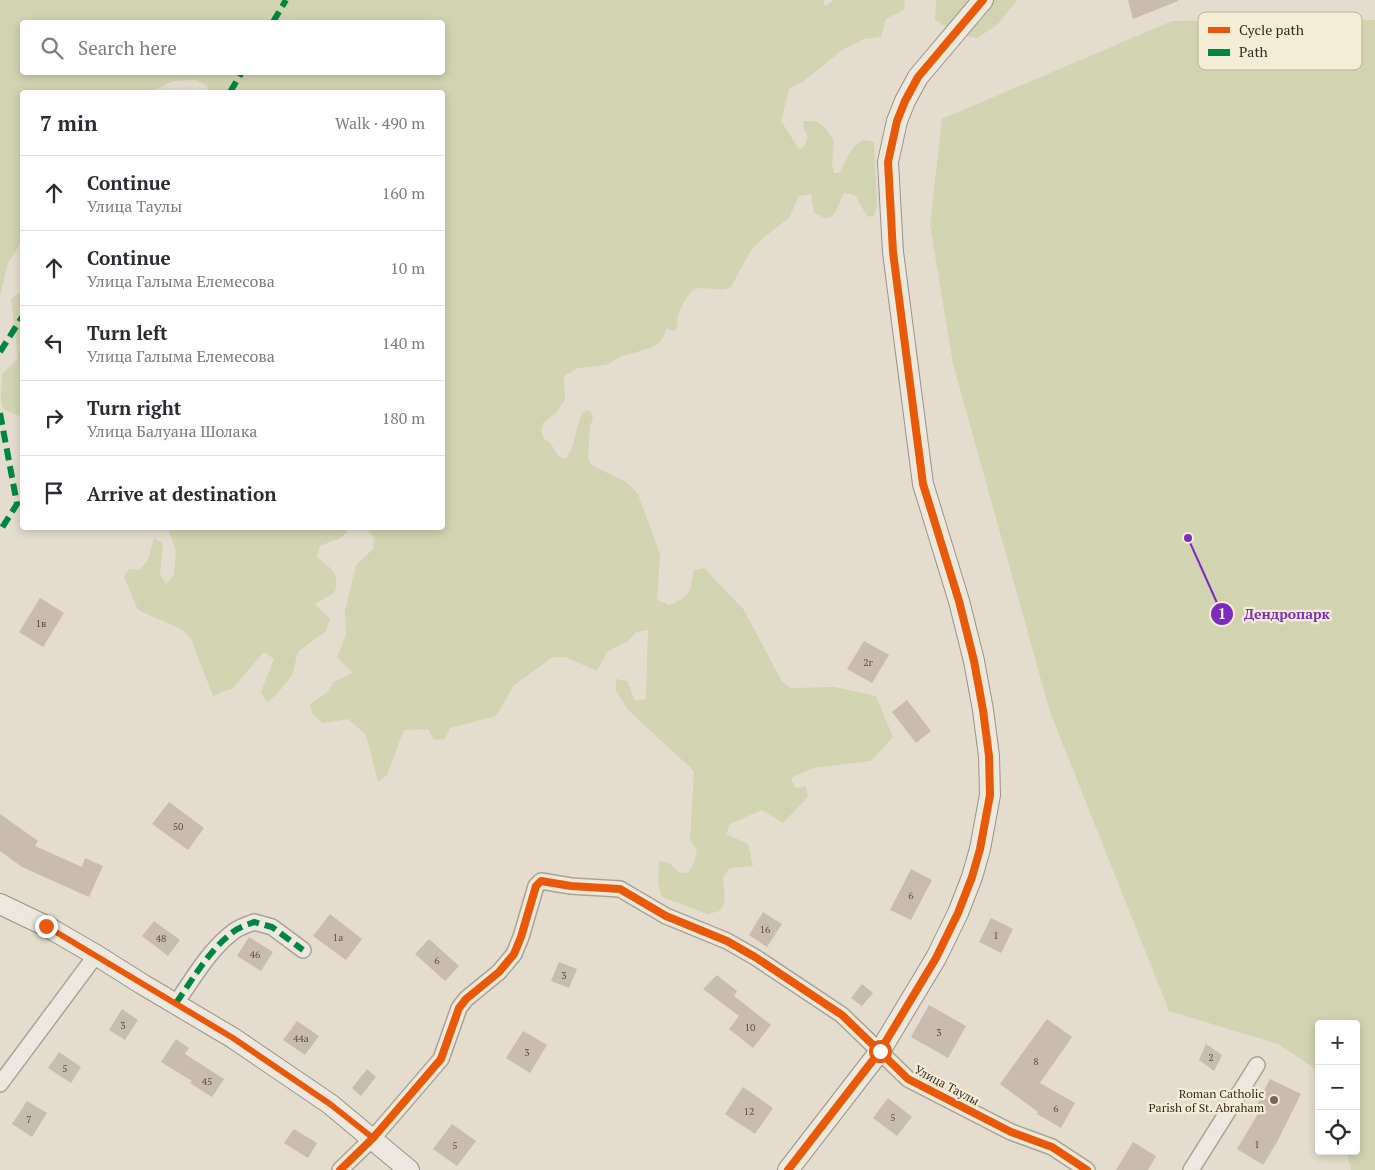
<!DOCTYPE html>
<html lang="en">
<head>
<meta charset="utf-8">
<style>
	body { margin:0; font-family:"PT Serif",serif; background:#f7f7f7; color:#2b2b33 }
	.controls { position:absolute; right:15px; bottom:15px; display:grid; overflow:hidden; border-radius:5px; box-shadow:0 2px 8px #0003 }
	.controls button { width:45px; height:45px; display:grid; place-items:center; padding:0; border:0; border-bottom:1px solid #e1e1e2; background:#fff; color:#2b2b33; font:25px sans-serif }
	.stop { position:absolute; width:15px; height:15px; margin:-11px; border:4px solid #ea580c; border-radius:50%; background:#fff }
	.stop.end { background:#ea580c; border-color:#fff; box-shadow:0 1px 5px #0008 }
	.list { margin:0; padding:0; list-style:none }
	h2 { display:flex; justify-content:space-between; align-items:center; height:65px; margin:0; padding:0 20px; font-size:21px }
	h2 small { font-size:16px; font-weight:400; color:#7c7c81 }
	.list li { display:grid; grid-template-columns:32px 1fr auto; gap:15px; align-items:center; box-sizing:border-box; height:75px; padding:0 20px; border-top:1px solid #e1e1e2 }
	.list b { display:block; font-size:19px; white-space:nowrap }
	.list p { margin:0; font-size:16px; white-space:nowrap; color:#7c7c81 }
	.list em { font-size:16px; font-style:normal; color:#7c7c81 }
	.icon { flex:none; width:28px; height:28px; fill:none; stroke:currentColor; stroke-width:2; stroke-linecap:round; stroke-linejoin:round }
	.map { position:relative; flex:none; width:1375px; height:1170px; overflow:hidden }
	.search { position:absolute; background:#fff; box-shadow:0 2px 8px #0003; left:20px; top:20px; width:425px; height:55px; display:flex; align-items:center; gap:12px; box-sizing:border-box; padding:0 18px; border-radius:5px; color:#7c7c81; font-size:19px }
	.panel { position:absolute; background:#fff; box-shadow:0 2px 8px #0003; left:20px; top:90px; width:425px; height:440px; border-radius:5px }
	.map>svg:first-child { display:block }
	.green { fill:#d2d3b0; fill-rule:evenodd }
	.building { fill:#c7bcae }
	.lines { fill:none; stroke-linecap:round; stroke-linejoin:round }
	.street-casing { stroke:#a9a296; stroke-width:18 }
	.secondary-casing { stroke:#999286; stroke-width:22 }
	.street { stroke:#ece8df; stroke-width:15 }
	.secondary { stroke:#ece8df; stroke-width:20 }
	.quiet { stroke:#00873e; stroke-width:6; stroke-dasharray:12 6; stroke-linecap:butt }
	.cycleway-casing { stroke:#f4ecd4; stroke-width:11 }
	.cycleway { stroke:#e8590c; stroke-width:8 }
	.route { stroke:#ea580c; stroke-width:6 }
	.poi-dot { fill:#74695c; stroke:#f4ecd4; stroke-width:2 }
	.labels { text-anchor:middle; dominant-baseline:central; stroke-width:4.5; stroke-linejoin:round; paint-order:stroke }
	.number-label { font-size:10px; fill:#5b4f43 }
	.street-label { font-size:12px; fill:#372b1f; stroke:#f4ecd4 }
	.poi-label { font-size:12px; fill:#372b1f; stroke:#f4ecd4; text-anchor:end }
	.key { fill:#f4ecd4; stroke:#bbb29e; stroke-width:1 }
	.key-label { font-size:14px; fill:#372b1f }
	.leader { fill:none; stroke:#7b2cbf; stroke-width:2 }
	.callout-dot { fill:#7b2cbf; stroke:#f4ecd4; stroke-width:2 }
	.mark-label { font-size:15px; text-anchor:middle; font-weight:bold; fill:#fff }
	.callout-label { font-size:14px; text-anchor:middle; font-weight:bold; fill:#7b2cbf; stroke:#f4ecd4; stroke-width:4.5; stroke-linejoin:round; paint-order:stroke }
</style>
</head>
<body>
<div class="map">
<svg width="1375" height="1170" viewBox="0 0 1375 1170">
	<rect width="100%" height="100%" fill="#e4ddcd"/>
	<g class="green">
		<path d="M0,0H824V5H827L834,0H904L905,9L886,19L881,37L864,39L842,50L804,81L789,89L781,121L799,149L804,147L808,137L803,127L804,121H815L825,127L834,141L832,164L834,173H839C845,163 851,145 862,141C866,140 870,141 874,142L877,206L873,217L867,216L855,195L844,193L834,214L830,218H824L814,213L811,194L799,196L789,218L764,237L751,250L731,287C720,294 700,283 692,291C687,296 680,309 678,316C676,323 680,322 675,331L667,328L660,342L653,347L620,357L606,365L578,368L564,376L565,399L557,412L543,423L541,432L544,439L550,442L558,456L565,459C577,447 574,427 583,412L590,410L593,418L590,426L588,458L591,465L626,482L638,494L660,554L657,600L669,605C691,597 690,591 694,570L704,568L744,610L781,680L790,688L834,687L876,696L893,737L871,761L813,768L791,778L795,788L806,786L808,797L783,823L762,810L730,824L726,834L748,844L753,866L730,868L723,877L725,901L720,911L707,914L662,897L658,884L659,861L670,863L678,872L688,873L694,862L697,850L690,840L694,771L629,711L616,691V679L627,681L635,701L646,699L648,630L636,632L628,641L607,652L597,671L565,657H553L514,685L496,716L450,728L445,739L434,740L428,729L404,730L387,775L378,782L366,735L348,719L323,723L313,715L310,704L328,692L333,682L353,673L337,657L346,635L345,611L356,565L373,549L374,538L366,528H442V92H208L207,86L196,80L173,81L151,92H22V241L8,263L0,296ZM442,22V72H22V22Z"/>
		<polygon points="936,0 1017,0 998,24 977,38 959,35 935,20"/>
		<polygon points="1375,20 1375,1170 1351,1170 1347,1151 1356,1151 1356,1024 1319,1024 1319,1071 1278,1044 1169,1011 1050,712 953,364 930,225 942,119 1172,21"/>
		<polygon points="22,291 22,417 3,409 1,398 2,374 18,358 11,299"/>
		<path d="M168,528H350L341,538L320,546L317,557C331,570 340,570 335,592L315,604L330,619L326,631L298,652L292,675L277,694L267,702L261,692L274,659L264,652L233,688L213,696L191,639L183,630L138,610L124,577L129,569L140,570L148,560L154,538L163,543L160,574L166,584L174,575L176,551Z"/>
	</g>
	<g class="building">
		<polygon points="1128,0 1178,0 1178,1 1133,19"/>
		<polygon points="40,598 64,613 43,647 19,632"/>
		<polygon points="864,641 889,655 872,683 847,669"/>
		<polygon points="907,700 931,731 916,743 892,712"/>
		<polygon points="169,802 204,828 188,850 152,824"/>
		<polygon points="0,814 38,841 35,846 82,867 85,858 103,866 89,897 22,867 0,851"/>
		<polygon points="911,869 932,880 911,920 890,910"/>
		<polygon points="763,912 782,924 767,947 749,935"/>
		<polygon points="330,914 362,939 346,960 313,936"/>
		<polygon points="991,918 1013,929 1001,953 979,942"/>
		<polygon points="154,921 180,940 168,956 142,936"/>
		<polygon points="249,937 273,952 261,971 237,956"/>
		<polygon points="429,939 459,966 445,981 415,954"/>
		<polygon points="559,962 577,969 569,988 551,981"/>
		<polygon points="717,975 737,991 734,996 771,1025 753,1048 729,1029 739,1016 703,989"/>
		<polygon points="862,984 873,993 862,1006 851,998"/>
		<polygon points="929,1005 966,1026 948,1058 911,1037"/>
		<polygon points="122,1009 138,1020 125,1040 109,1030"/>
		<polygon points="1047,1019 1072,1037 1040,1083 1075,1103 1061,1128 1037,1114 1038,1112 1000,1084"/>
		<polygon points="297,1021 319,1036 305,1055 283,1040"/>
		<polygon points="523,1031 547,1045 530,1073 506,1058"/>
		<polygon points="176,1039 189,1048 185,1054 224,1079 212,1097 190,1083 192,1081 161,1062"/>
		<polygon points="1206,1044 1222,1055 1214,1071 1199,1060"/>
		<polygon points="59,1052 81,1067 71,1083 48,1068"/>
		<polygon points="367,1069 376,1077 361,1096 352,1088"/>
		<polygon points="1270,1079 1301,1094 1277,1142 1263,1165 1237,1149 1259,1112 1254,1110"/>
		<polygon points="743,1087 773,1108 755,1134 725,1114"/>
		<polygon points="888,1098 912,1117 897,1136 873,1118"/>
		<polygon points="27,1101 47,1113 32,1137 12,1124"/>
		<polygon points="452,1124 476,1141 457,1166 433,1149"/>
		<polygon points="294,1129 317,1143 308,1158 284,1143"/>
		<polygon points="1133,1142 1156,1156 1148,1170 1116,1170"/>
	</g>
	<g class="lines">
		<g class="street-casing">
			<g id="street">
				<path d="M176,1003C193,979 209,950 233,932C239,927 247,925 254,922L272,927L303,950"/>
				<polyline points="0,1084 96,955"/>
				<polyline points="340,1170 373,1138 441,1059 459,1008 466,999 499,972 514,954 521,937 536,886 541,881 571,886 620,889 666,916 727,941 755,957 842,1015 908,1079 1011,1132 1052,1147 1087,1170"/>
				<polyline points="1191,1170 1257,1065"/>
			</g>
		</g>
		<g class="secondary-casing">
			<g id="secondary">
				<polyline points="0,904 46,926 96,955 142,984 233,1038 330,1104 409,1170"/>
				<polyline points="788,1170 880,1051 936,958 958,913 972,877 980,849 990,795 989,756 983,710 974,661 959,601 923,484 893,252 888,162 897,121 905,101 918,77 983,0"/>
			</g>
		</g>
		<use href="#street" class="street"/>
		<use href="#secondary" class="secondary"/>
		<g class="quiet">
			<polyline points="273,22 286,0"/>
			<polyline points="230,92 242,72"/>
			<polyline points="0,352 22,317"/>
			<polyline points="0,413 17,504 0,531"/>
			<path d="M176,1003C193,979 209,950 233,932C239,927 247,925 254,922L272,927L303,950"/>
		</g>
		<g class="cycleway-casing">
			<g id="cycleway">
				<polyline points="340,1170 373,1138 441,1059 459,1008 466,999 499,972 514,954 521,937 536,886 541,881 571,886 620,889 666,916 727,941 755,957 842,1015 908,1079 1011,1132 1052,1147 1087,1170"/>
				<polyline points="788,1170 880,1051 936,958 958,913 972,877 980,849 990,795 989,756 983,710 974,661 959,601 923,484 893,252 888,162 897,121 905,101 918,77 983,0"/>
			</g>
		</g>
		<use href="#cycleway" class="cycleway"/>
	</g>
	<g class="lines">
		<polyline class="route" points="46,926 233,1038 330,1104 373,1138 440,1059 459,1008 466,999 499,972 514,954 521,937 536,886 541,881 571,886 620,889 666,916 727,941 755,957 842,1015 880,1051"/>
	</g>
	<circle class="poi-dot" cx="1274" cy="1100" r="5"/>
	<g class="labels">
		<g class="number-label">
			<text x="41" y="623">1в</text>
			<text x="868" y="662">2г</text>
			<text x="178" y="826">50</text>
			<text x="911" y="895">6</text>
			<text x="765" y="929">16</text>
			<text x="996" y="935">1</text>
			<text x="338" y="937">1а</text>
			<text x="161" y="938">48</text>
			<text x="255" y="954">46</text>
			<text x="437" y="960">6</text>
			<text x="564" y="975">3</text>
			<text x="123" y="1025">3</text>
			<text x="750" y="1027">10</text>
			<text x="939" y="1032">3</text>
			<text x="301" y="1038">44а</text>
			<text x="527" y="1052">3</text>
			<text x="1211" y="1057">2</text>
			<text x="1036" y="1061">8</text>
			<text x="65" y="1068">5</text>
			<text x="207" y="1081">45</text>
			<text x="1056" y="1108">6</text>
			<text x="749" y="1111">12</text>
			<text x="893" y="1117">5</text>
			<text x="29" y="1119">7</text>
			<text x="1257" y="1144">1</text>
			<text x="455" y="1145">5</text>
		</g>
		<g class="street-label">
			<text transform="translate(947 1085) rotate(28)">Улица Таулы</text>
		</g>
		<g class="poi-label">
			<text x="1264" y="1093">Roman Catholic<tspan x="1264" dy="14">Parish of St. Abraham</tspan></text>
		</g>
	</g>
	<rect x="1198" y="12" width="164" height="58" rx="8" class="key"/>
	<rect x="1208" y="27" width="22" height="6" fill="#e8590c"/>
	<rect x="1208" y="49" width="22" height="7" fill="#00873e"/>
	<g class="key-label">
		<text x="1239" y="35">Cycle path</text>
		<text x="1239" y="57">Path</text>
	</g>
	<path class="leader" d="M1188 538L1222 614"/>
	<g class="callout-dot">
		<circle cx="1188" cy="538" r="5"/>
		<circle cx="1222" cy="614" r="12"/>
	</g>
	<g class="mark-label">
		<text x="1222" y="619">1</text>
	</g>
	<g class="callout-label">
		<text x="1287" y="619">Дендропарк</text>
	</g>
</svg>
<div class="controls">
<button>+</button>
<button>−</button>
<button><svg class="icon" aria-label="locate" viewBox="0 0 24 24"><circle cx="12" cy="12" r="6"/><path d="M12 2v4M12 18v4M2 12h4M18 12h4"/></svg></button>
</div>
<div class="stop" style="left:880px;top:1051px"></div>
<div class="stop end" style="left:46px;top:926px"></div>
<div class="search"><svg class="icon" aria-label="search" viewBox="0 0 24 24"><circle cx="10" cy="10" r="6"/><path d="M15 15l6 6"/></svg>Search here</div>
<section class="panel">
<h2>7 min<small>Walk · 490 m</small></h2>
<ul class="list">
<li><svg class="icon" aria-label="ahead" viewBox="0 0 24 24"><path d="M12 20V5M6 11l6-6 6 6"/></svg><div><b>Continue</b><p>Улица Таулы</p></div><em>160 m</em></li>
<li><svg class="icon" aria-label="ahead" viewBox="0 0 24 24"><path d="M12 20V5M6 11l6-6 6 6"/></svg><div><b>Continue</b><p>Улица Галыма Елемесова</p></div><em>10 m</em></li>
<li><svg class="icon" aria-label="left" viewBox="0 0 24 24"><path d="M17 20v-9H6M10 6l-5 5 5 5"/></svg><div><b>Turn left</b><p>Улица Галыма Елемесова</p></div><em>140 m</em></li>
<li><svg class="icon" aria-label="right" viewBox="0 0 24 24"><path d="M7 20v-9h11M14 6l5 5-5 5"/></svg><div><b>Turn right</b><p>Улица Балуана Шолака</p></div><em>180 m</em></li>
<li><svg class="icon" aria-label="arrive" viewBox="0 0 24 24"><path d="M6 21V4h12l-3 4 3 4H6"/></svg><div><b>Arrive at destination</b></div></li>
</ul>
</section>
</div>
</body>
</html>
